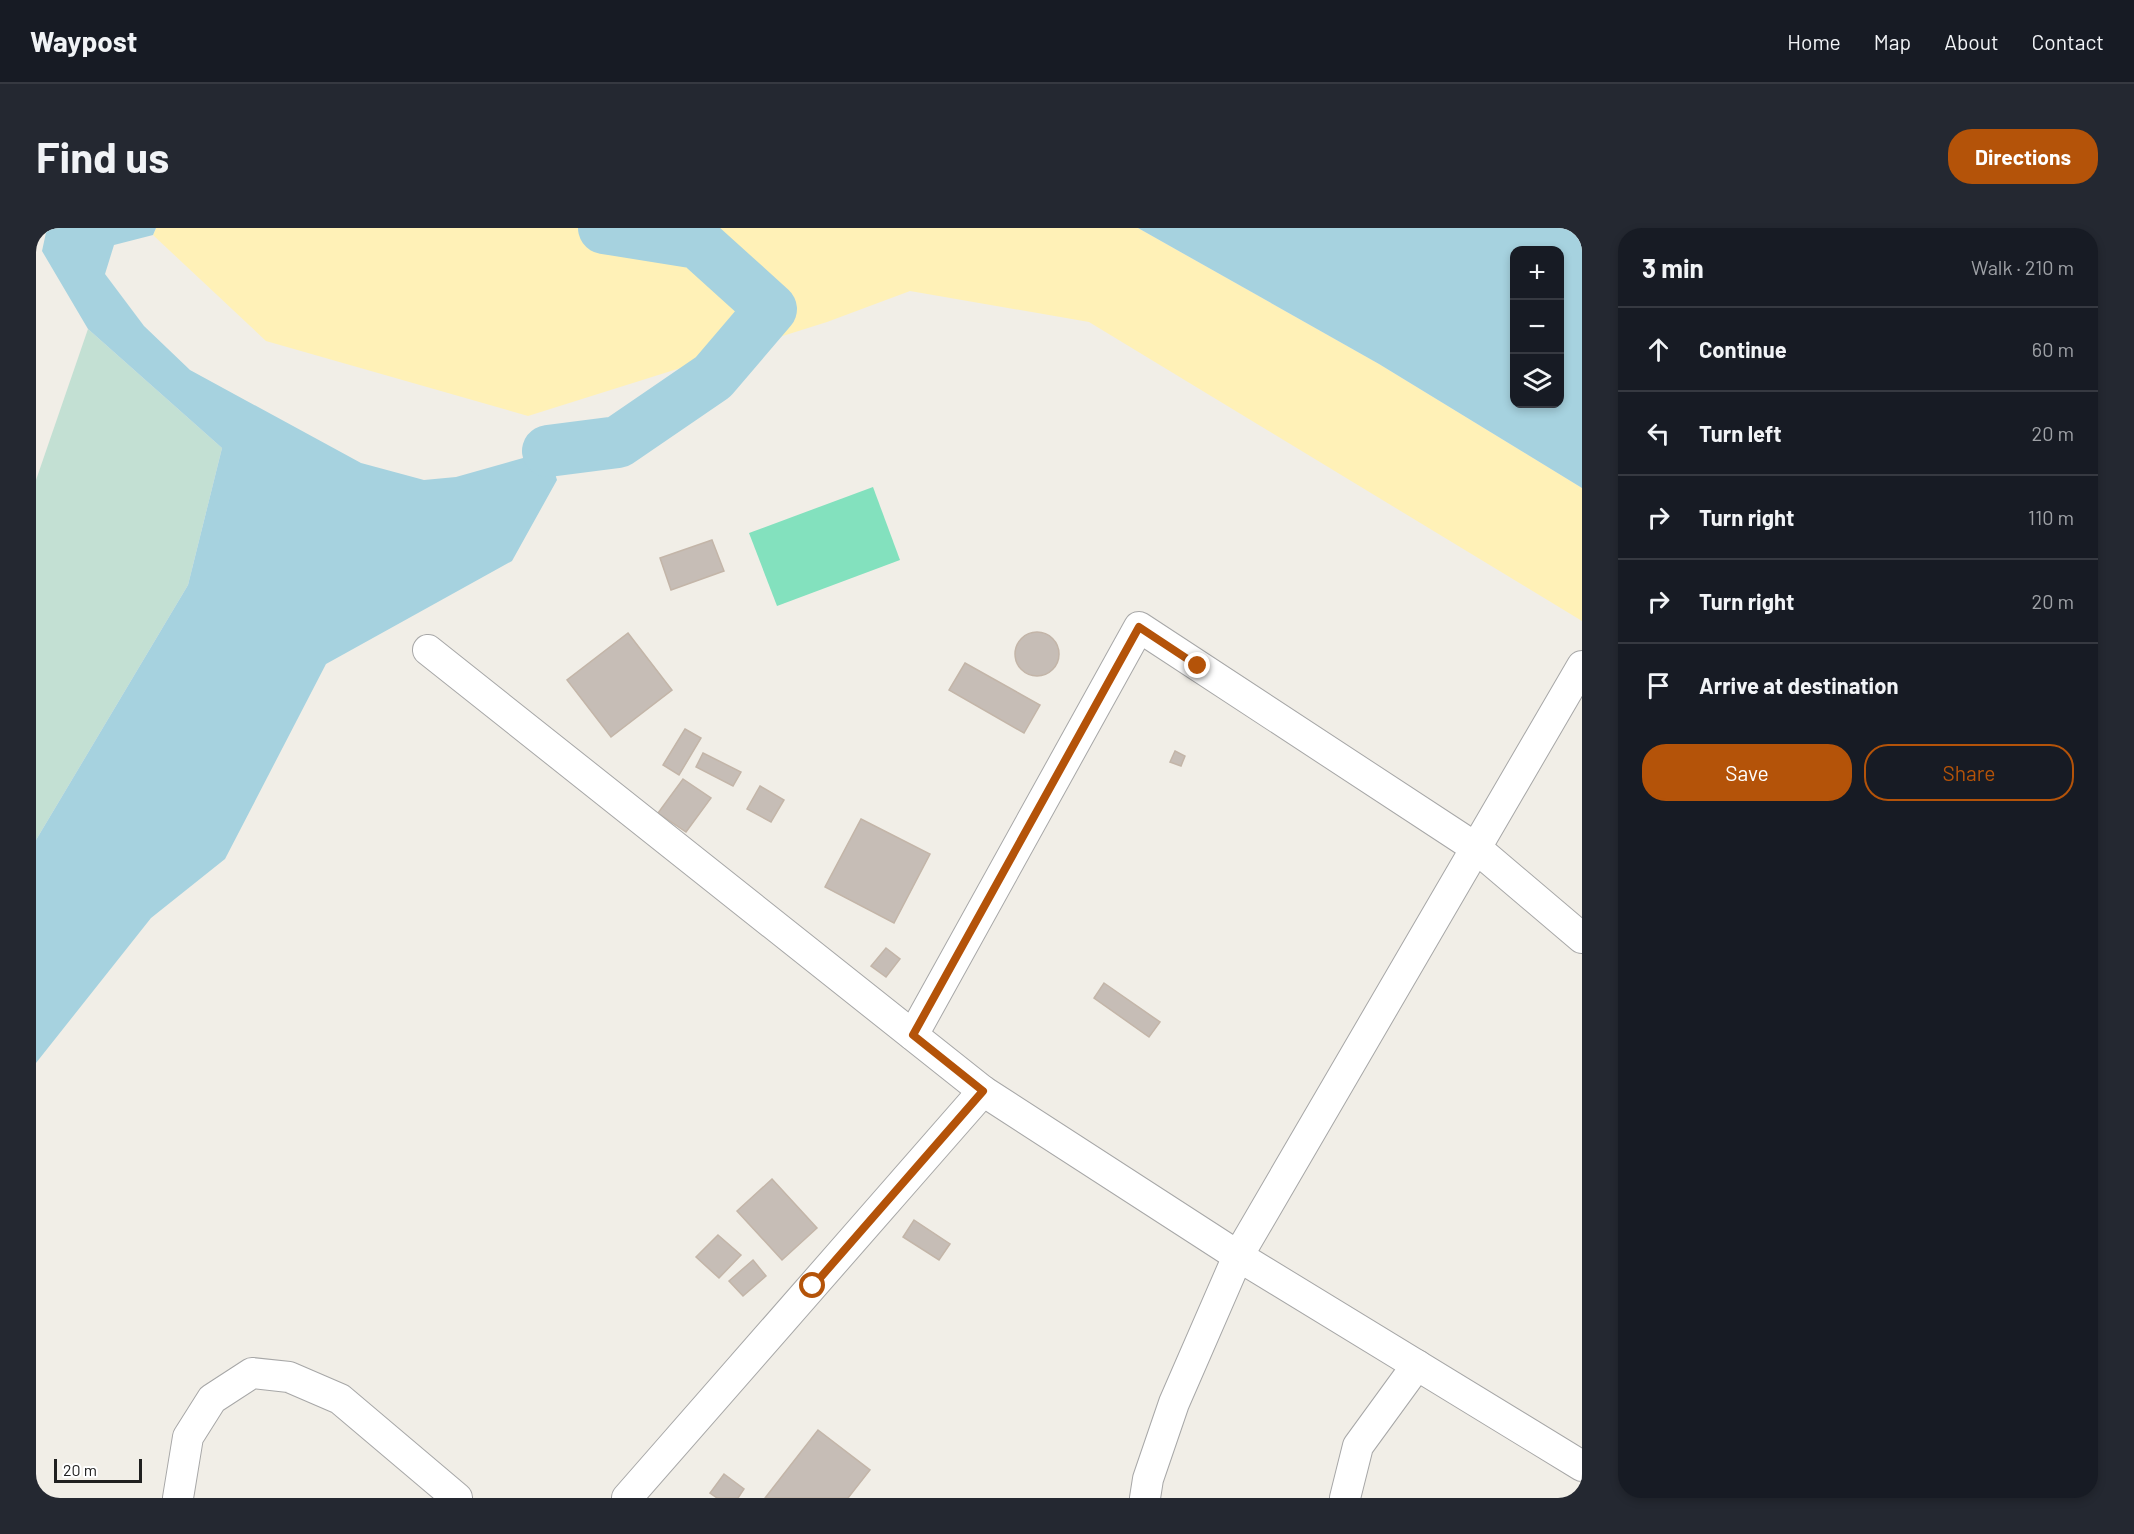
<!DOCTYPE html>
<html lang="en">
<head>
<meta charset="utf-8">
<style>
	body { margin:0; font-family:Barlow,sans-serif; background:#242831; color:#f1f3f6 }
	.controls { position:absolute; right:18px; top:18px; display:grid; overflow:hidden; border-radius:12px; box-shadow:0 3px 9px #0003 }
	.controls button { width:54px; height:54px; display:grid; place-items:center; padding:0; border:0; border-bottom:2px solid #363941; background:#171b24; color:#f1f3f6; font:30px sans-serif }
	.scale { position:absolute; left:18px; bottom:15px; width:88px; box-sizing:border-box; padding-left:6px; border:3px solid #202020; border-top:0; font-size:16px; line-height:21px; white-space:nowrap; color:#202020; -webkit-text-stroke:4px #fff; paint-order:stroke }
	.stop { position:absolute; width:18px; height:18px; margin:-14px; border:4px solid #b45309; border-radius:50%; background:#fff }
	.stop.end { background:#b45309; border-color:#fff; box-shadow:0 2px 6px #0008 }
	.list { margin:0; padding:0; list-style:none }
	h2 { display:flex; justify-content:space-between; align-items:center; height:78px; margin:0; padding:0 24px; font-size:26px }
	h2 small { font-size:20px; font-weight:400; color:#9ea1a6 }
	.list li { display:grid; grid-template-columns:39px 1fr auto; gap:18px; align-items:center; box-sizing:border-box; height:84px; padding:0 24px; border-top:2px solid #363941 }
	.list b { display:block; font-size:22px; white-space:nowrap }
	.list em { font-size:20px; font-style:normal; color:#9ea1a6 }
	.actions { display:flex; gap:12px; padding:18px 24px }
	.actions a { flex:1; padding:14px 0; border:2px solid #b45309; border-radius:24px; text-align:center; font-size:21px; color:#b45309 }
	.actions .main { background:#b45309; color:#fff }
	.icon { flex:none; width:33px; height:33px; fill:none; stroke:currentColor; stroke-width:2; stroke-linecap:round; stroke-linejoin:round }
	.map { position:relative; flex:none; width:1546px; height:1270px; overflow:hidden; border-radius:24px }
	header { display:flex; align-items:center; gap:36px; box-sizing:border-box; height:84px; padding:0 30px; background:#171b24; border-bottom:2px solid #363941 }
	header strong { font-size:28px }
	nav { display:flex; gap:33px; margin-inline-start:auto; font-size:21px }
	.intro { display:flex; align-items:center; justify-content:space-between; box-sizing:border-box; height:144px; padding:0 36px }
	h1 { margin:0; font-size:42px }
	.button { padding:15px 27px; border-radius:24px; background:#b45309; color:#fff; font-size:21px; font-weight:700 }
	main { display:flex; gap:36px; padding:0 36px }
	aside { flex:1; background:#171b24; border-radius:24px; box-shadow:0 3px 9px #0003 }
	.map>svg:first-child { display:block }
	.wetland { fill:#c3e0d3 }
	.sand { fill:#fff1b7 }
	.pitch { fill:#83e1be }
	.water { fill:#a6d2df; fill-rule:evenodd }
	.lines { fill:none; stroke-linecap:round; stroke-linejoin:round }
	.river { stroke:#a6d2df; stroke-width:52 }
	.building { fill:#c6bdb6; stroke:#c3b5a8; stroke-width:1.5 }
	.minor-casing { stroke:#a7a7a7; stroke-width:32 }
	.minor { stroke:#fff; stroke-width:30 }
	.route { stroke:#b45309; stroke-width:8 }
</style>
</head>
<body>
<header>
<strong>Waypost</strong>
<nav><a>Home</a><a>Map</a><a>About</a><a>Contact</a></nav>
</header>
<div class="intro"><h1>Find us</h1><a class="button">Directions</a></div>
<main>
<div class="map">
<svg width="1546" height="1270" viewBox="0 0 1546 1270">
	<rect width="100%" height="100%" fill="#f1eee7"/>
	<polygon class="wetland" points="52,101 186,220 152,357 0,612 0,252"/>
	<polygon class="sand" points="120,0 1102,0 1343,136 1546,260 1546,393 1053,94 874,63 791,94 492,188 230,113 117,7"/>
	<polygon class="pitch" points="837,259 864,332 741,378 713,305"/>
	<g class="water">
		<polygon points="11,0 120,0 117,7 78,17 69,46 108,98 154,142 325,235 388,252 420,249 512,223 521,252 476,333 290,436 189,631 115,690 0,835 0,612 152,357 186,220 52,101 6,23"/>
		<path d="M1102,0H1546V260L1343,136ZM1524,22V176H1478V22Z"/>
	</g>
	<g class="lines">
		<polyline class="river" points="512,223 582,214 677,149 735,81 662,15 568,0"/>
	</g>
	<g class="building">
		<polygon points="676,312 688,343 635,362 624,330"/>
		<circle cx="1001" cy="426" r="22"/>
		<polygon points="592,405 636,462 575,509 531,452"/>
		<polygon points="929,435 1004,477 988,505 913,462"/>
		<polygon points="649,501 665,510 643,547 627,537"/>
		<polygon points="1139,523 1149,528 1145,538 1134,534"/>
		<polygon points="667,525 705,544 697,558 660,539"/>
		<polygon points="647,551 675,570 650,604 622,585"/>
		<polygon points="724,558 748,572 735,594 711,581"/>
		<polygon points="825,591 894,626 858,695 789,659"/>
		<polygon points="850,720 864,731 850,749 835,738"/>
		<polygon points="1068,755 1124,794 1113,809 1058,770"/>
		<polygon points="736,951 781,1000 746,1032 701,983"/>
		<polygon points="878,992 914,1016 903,1032 867,1009"/>
		<polygon points="682,1007 705,1027 683,1050 660,1029"/>
		<polygon points="717,1032 730,1048 707,1068 693,1053"/>
		<polygon points="782,1202 834,1242 812,1270 729,1270"/>
		<polygon points="688,1246 708,1261 702,1270 681,1270 674,1265"/>
	</g>
	<g class="lines">
		<g class="minor-casing">
			<g id="minor">
				<polyline points="392,422 947,863 1202,1028 1546,1238"/>
				<polyline points="877,807 1103,399 1440,620 1546,710"/>
				<polyline points="142,1270 152,1209 176,1171 216,1145 253,1149 304,1171 421,1270"/>
				<polyline points="591,1270 947,863"/>
				<polyline points="1109,1270 1112,1251 1138,1175 1202,1028 1546,438"/>
				<polyline points="1309,1270 1322,1218 1381,1137"/>
			</g>
		</g>
		<use href="#minor" class="minor"/>
	</g>
	<g class="lines">
		<polyline class="route" points="777,1058 947,863 877,807 1103,399 1162,438"/>
	</g>
</svg>
<div class="controls">
<button>+</button>
<button>−</button>
<button><svg class="icon" aria-label="layers" viewBox="0 0 24 24"><path d="M12 4l9 5-9 5-9-5zM3 14l9 5 9-5"/></svg></button>
</div>
<div class="scale">20 m</div>
<div class="stop" style="left:777px;top:1058px"></div>
<div class="stop end" style="left:1162px;top:438px"></div>
</div>
<aside>
<h2>3 min<small>Walk · 210 m</small></h2>
<ul class="list">
<li><svg class="icon" aria-label="ahead" viewBox="0 0 24 24"><path d="M12 20V5M6 11l6-6 6 6"/></svg><div><b>Continue</b></div><em>60 m</em></li>
<li><svg class="icon" aria-label="left" viewBox="0 0 24 24"><path d="M17 20v-9H6M10 6l-5 5 5 5"/></svg><div><b>Turn left</b></div><em>20 m</em></li>
<li><svg class="icon" aria-label="right" viewBox="0 0 24 24"><path d="M7 20v-9h11M14 6l5 5-5 5"/></svg><div><b>Turn right</b></div><em>110 m</em></li>
<li><svg class="icon" aria-label="right" viewBox="0 0 24 24"><path d="M7 20v-9h11M14 6l5 5-5 5"/></svg><div><b>Turn right</b></div><em>20 m</em></li>
<li><svg class="icon" aria-label="arrive" viewBox="0 0 24 24"><path d="M6 21V4h12l-3 4 3 4H6"/></svg><div><b>Arrive at destination</b></div></li>
</ul>
<div class="actions"><a class="main">Save</a><a>Share</a></div>
</aside>
</main>
</body>
</html>
